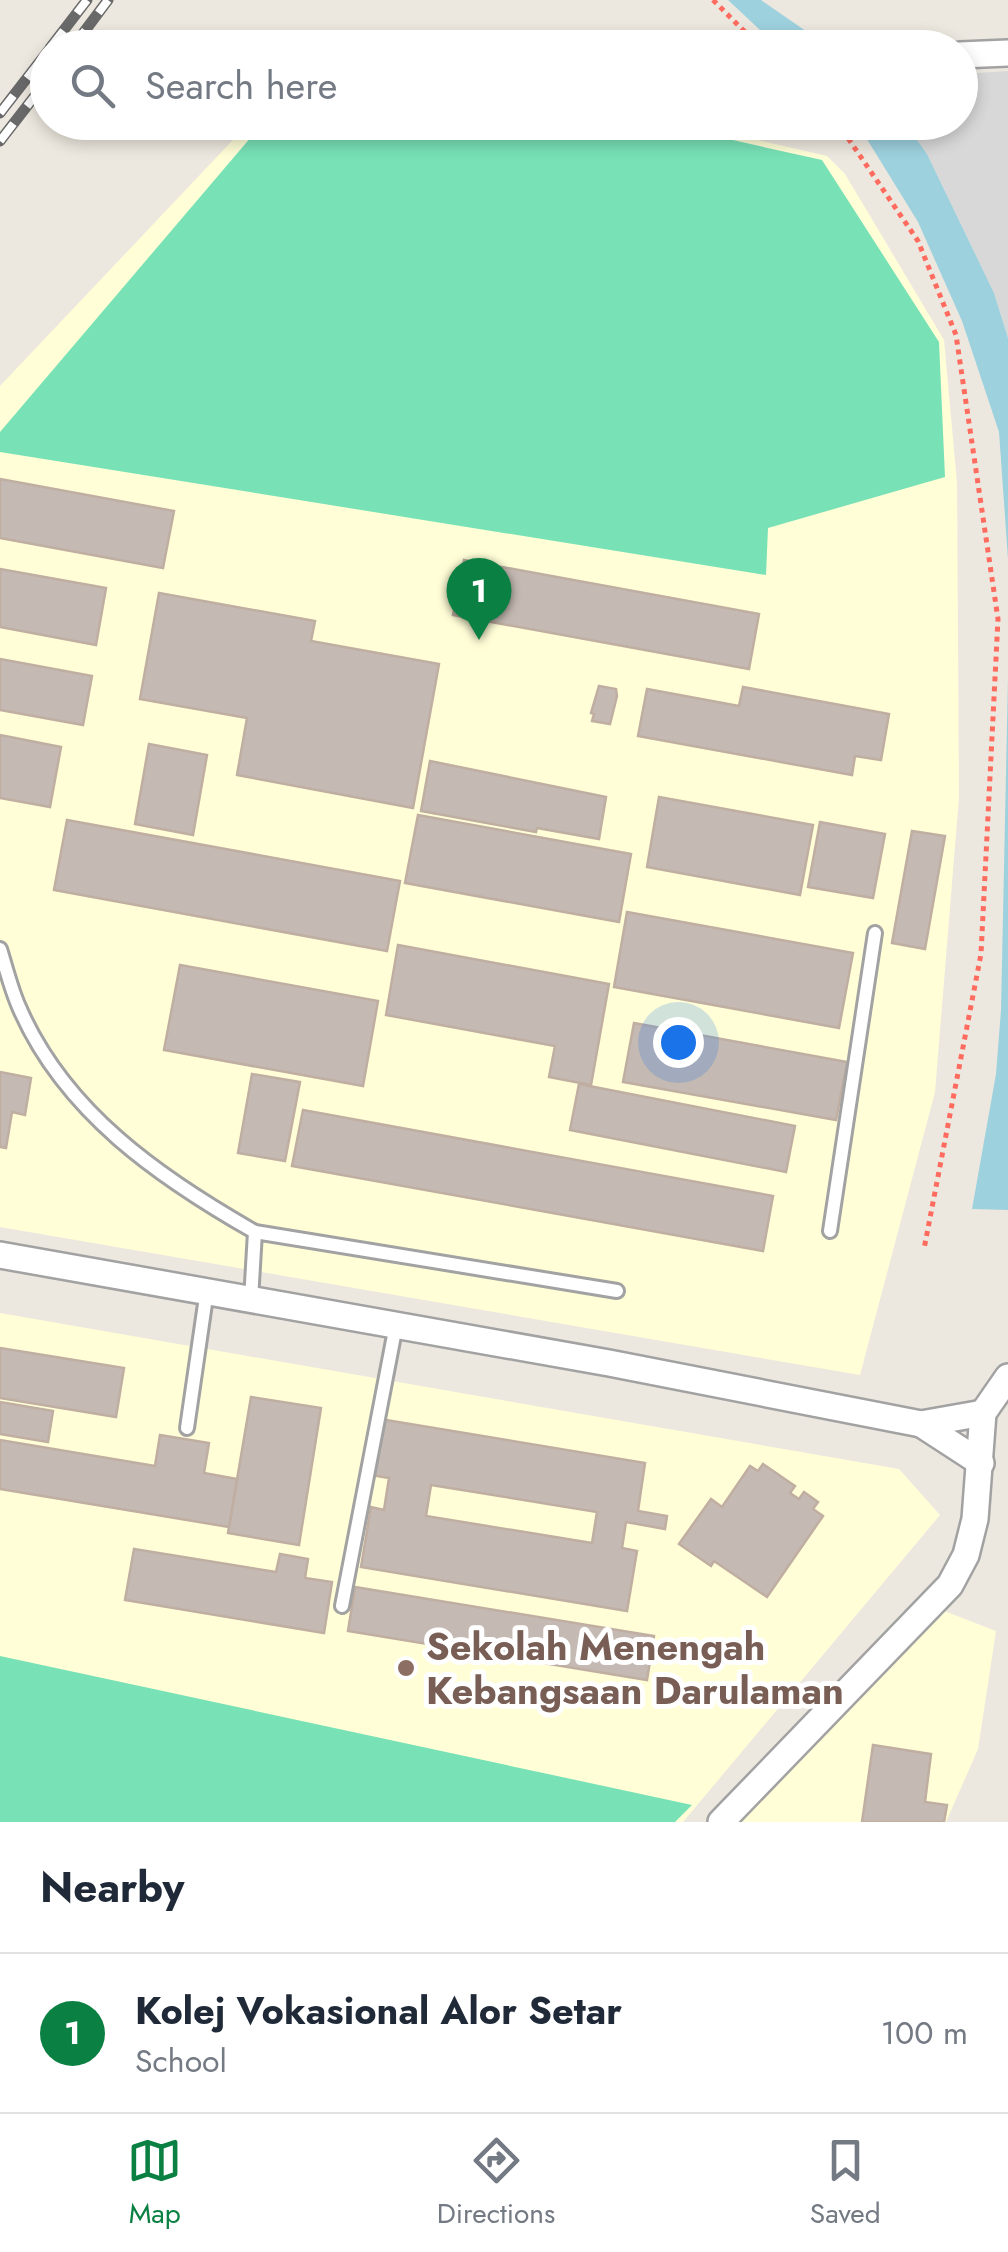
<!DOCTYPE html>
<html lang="en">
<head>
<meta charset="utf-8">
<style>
	body { margin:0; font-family:Jost,sans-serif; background:#f6f6f7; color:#1f2937 }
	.you { position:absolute; left:678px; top:1042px; width:35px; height:35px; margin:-25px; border:8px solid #fff; border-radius:50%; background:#1a73e8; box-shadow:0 0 0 15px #1a73e833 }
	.badge { display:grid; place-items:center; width:65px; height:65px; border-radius:50%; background:#0b8043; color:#fff; font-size:32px; font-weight:700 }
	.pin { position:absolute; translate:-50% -82px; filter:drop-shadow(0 2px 5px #0008) }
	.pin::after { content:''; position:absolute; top:52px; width:35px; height:30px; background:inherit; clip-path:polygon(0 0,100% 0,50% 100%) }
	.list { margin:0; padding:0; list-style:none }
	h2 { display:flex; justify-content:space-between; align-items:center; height:130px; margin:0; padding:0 40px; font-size:42px }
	h2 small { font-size:32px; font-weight:400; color:#747a83 }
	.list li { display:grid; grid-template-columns:65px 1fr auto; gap:30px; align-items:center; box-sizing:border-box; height:160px; padding:0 40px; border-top:2px solid #e0e1e3 }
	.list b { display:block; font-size:38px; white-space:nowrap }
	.list p { margin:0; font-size:32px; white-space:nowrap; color:#747a83 }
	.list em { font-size:32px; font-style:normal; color:#747a83 }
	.icon { flex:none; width:55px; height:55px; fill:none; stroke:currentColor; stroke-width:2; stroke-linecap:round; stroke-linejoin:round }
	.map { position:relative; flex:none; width:1008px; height:1822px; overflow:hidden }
	.search { position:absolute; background:#fff; box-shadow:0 5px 15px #0003; left:30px; right:30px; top:30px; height:110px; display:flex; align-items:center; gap:25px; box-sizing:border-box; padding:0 35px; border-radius:55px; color:#747a83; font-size:38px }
	.sheet { height:290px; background:#fff }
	nav { display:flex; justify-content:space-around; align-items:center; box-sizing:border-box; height:140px; border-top:2px solid #e0e1e3; background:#fff; font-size:28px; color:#747a83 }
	nav a { display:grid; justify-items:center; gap:5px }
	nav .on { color:#0b8043 }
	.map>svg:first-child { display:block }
	.residential { fill:#d9d8d8 }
	.education { fill:#fffed7 }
	.pitch { fill:#78e1b6 }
	.water { fill:#9dd1de }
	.building { fill:#c5bab3; stroke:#bfaea1; stroke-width:2.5; fill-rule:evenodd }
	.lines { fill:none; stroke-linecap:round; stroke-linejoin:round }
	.lane-casing { stroke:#a2a2a2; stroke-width:18 }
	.street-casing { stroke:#a2a2a2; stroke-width:30 }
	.path { stroke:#ff6b5f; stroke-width:5; stroke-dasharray:5 5; stroke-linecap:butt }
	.lane { stroke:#fff; stroke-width:12 }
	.street { stroke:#fff; stroke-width:25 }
	.rail-casing { stroke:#696969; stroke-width:11 }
	.rail { stroke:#fff; stroke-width:8; stroke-dasharray:22; stroke-linecap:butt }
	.education-dot { fill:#8d6e63; stroke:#fff; stroke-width:4 }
	.labels { text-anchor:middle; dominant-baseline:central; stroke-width:10; stroke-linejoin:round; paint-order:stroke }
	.education-label { font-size:38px; font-weight:bold; fill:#785e54; stroke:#fff; text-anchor:start }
</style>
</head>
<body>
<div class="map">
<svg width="1008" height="1822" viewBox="0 0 1008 1822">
	<rect width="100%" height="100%" fill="#ede8df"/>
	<polygon class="residential" points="1008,71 1008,338 994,293 927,154 905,123 960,122 961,74"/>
	<g class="education">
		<polygon points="249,123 683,123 827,156 845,174 944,340 957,483 959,797 935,1092 860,1375 0,1227 0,386"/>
		<polygon points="0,1313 899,1469 940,1515 683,1822 0,1822"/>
		<polygon points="939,1609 996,1631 978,1749 946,1822 732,1822"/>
	</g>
	<g class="pitch">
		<polygon points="656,123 822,160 939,342 945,477 768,528 766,575 0,452 0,432 263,123"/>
		<polygon points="0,1656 692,1805 675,1822 0,1822"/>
	</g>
	<g class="water">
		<polygon points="728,0 761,0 829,47 778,47"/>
		<polygon points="857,123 905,123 927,154 994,293 1008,338 1008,559 999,432 962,321 918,222"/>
		<polygon points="1008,678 1008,1210 972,1209 996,1074 1001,1010"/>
	</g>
	<g class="building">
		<polygon points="0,479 174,511 163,568 0,538"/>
		<polygon points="464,560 759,614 749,669 453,615"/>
		<polygon points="0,569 106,588 96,645 0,627"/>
		<polygon points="159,593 315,621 311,641 439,664 413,808 237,775 247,718 140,699"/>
		<polygon points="0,659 92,676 83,725 0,710"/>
		<polygon points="599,686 616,689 617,696 610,724 592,721 594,714 591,713"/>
		<polygon points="743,687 889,714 881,760 855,756 852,775 638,736 647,689 739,706"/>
		<polygon points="0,735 61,747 50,807 0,798"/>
		<polygon points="149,744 207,755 193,835 135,824"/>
		<polygon points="430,761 606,797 599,839 537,828 536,832 421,811"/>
		<polygon points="659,797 813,825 800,895 647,867"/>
		<polygon points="418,815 631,854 619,922 405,883"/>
		<polygon points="67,820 400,881 387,951 54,890"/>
		<polygon points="820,822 885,834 873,898 808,887"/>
		<polygon points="912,831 945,836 925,949 892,943"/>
		<polygon points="627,912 853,953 839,1028 614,987"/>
		<polygon points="398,945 609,984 591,1085 549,1077 555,1046 386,1015"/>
		<polygon points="180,965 378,1001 363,1086 164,1050"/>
		<polygon points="634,1023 847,1062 836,1120 623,1082"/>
		<polygon points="0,1072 31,1078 25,1115 12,1112 6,1148 0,1147"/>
		<polygon points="252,1074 300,1082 285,1161 238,1153"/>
		<polygon points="579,1084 795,1126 786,1172 570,1130"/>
		<polygon points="303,1110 773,1196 763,1251 292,1166"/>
		<polygon points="0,1348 124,1368 116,1417 0,1398"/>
		<polygon points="251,1397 321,1408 299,1545 228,1533"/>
		<polygon points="0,1402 53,1411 48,1442 0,1434"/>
		<path d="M380,1419L645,1463L638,1511L667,1516L665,1529L626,1522L622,1548L637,1551L627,1611L361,1567L371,1507L384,1510L389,1478L371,1475ZM431,1485L597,1512L592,1543L426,1516Z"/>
		<polygon points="160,1435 209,1443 204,1473 237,1479 229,1527 0,1489 0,1440 155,1466"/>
		<polygon points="763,1464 795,1486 790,1493 799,1499 804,1492 818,1502 813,1509 823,1516 767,1597 714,1561 711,1566 679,1544 711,1499 722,1507 750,1466 758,1471"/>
		<polygon points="134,1549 276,1572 280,1554 308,1559 305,1578 332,1582 324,1633 125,1600"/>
		<polygon points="355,1587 654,1636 647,1680 348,1631"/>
		<polygon points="873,1745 931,1754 925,1802 947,1805 944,1822 862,1822"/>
	</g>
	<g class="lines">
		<g class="lane-casing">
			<g id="lane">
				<path d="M0,949C6,968 11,989 19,1007C64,1112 160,1178 255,1232"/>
				<polyline points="830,1231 875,933"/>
				<polyline points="251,1300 255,1232 617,1291"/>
				<polyline points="187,1428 207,1290"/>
				<polyline points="342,1606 396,1325"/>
			</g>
		</g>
		<g class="street-casing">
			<g id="street">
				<polyline points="960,55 1008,53"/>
				<polyline points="0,1255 609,1363 921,1424 983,1413"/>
				<polyline points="921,1424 981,1463"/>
				<polyline points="721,1822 950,1585 966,1555 975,1519 983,1413 1008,1377"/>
			</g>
		</g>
		<g class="path">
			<polyline points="713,0 761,48"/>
			<polyline points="837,122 918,241 956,335 998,619 981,954 924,1249"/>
		</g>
		<use href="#lane" class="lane"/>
		<use href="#street" class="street"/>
		<g class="rail-casing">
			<g id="rail">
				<polyline points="50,48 87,0"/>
				<polyline points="72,48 108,0"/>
				<polyline points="0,113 48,51"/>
				<polyline points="0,141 48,79"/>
			</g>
		</g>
		<use href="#rail" class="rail"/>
	</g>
	<circle class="education-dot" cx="406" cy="1668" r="10"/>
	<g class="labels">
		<g class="education-label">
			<text x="426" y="1646">Sekolah Menengah<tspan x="426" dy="44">Kebangsaan Darulaman</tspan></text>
		</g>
	</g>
</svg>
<div class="you"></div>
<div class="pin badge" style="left:479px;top:640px">1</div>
<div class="search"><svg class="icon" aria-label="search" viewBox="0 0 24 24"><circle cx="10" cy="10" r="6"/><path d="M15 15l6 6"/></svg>Search here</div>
</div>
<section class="sheet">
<h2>Nearby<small></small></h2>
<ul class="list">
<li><span class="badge">1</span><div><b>Kolej Vokasional Alor Setar</b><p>School</p></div><em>100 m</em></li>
</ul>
</section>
<nav>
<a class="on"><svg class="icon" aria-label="map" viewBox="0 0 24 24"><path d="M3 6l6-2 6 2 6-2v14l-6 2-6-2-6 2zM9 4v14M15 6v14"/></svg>Map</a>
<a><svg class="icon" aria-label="directions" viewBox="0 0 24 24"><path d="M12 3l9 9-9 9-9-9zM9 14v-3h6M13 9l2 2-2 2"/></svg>Directions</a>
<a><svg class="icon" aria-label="saved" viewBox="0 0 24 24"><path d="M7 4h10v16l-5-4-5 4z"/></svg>Saved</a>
</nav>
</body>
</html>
